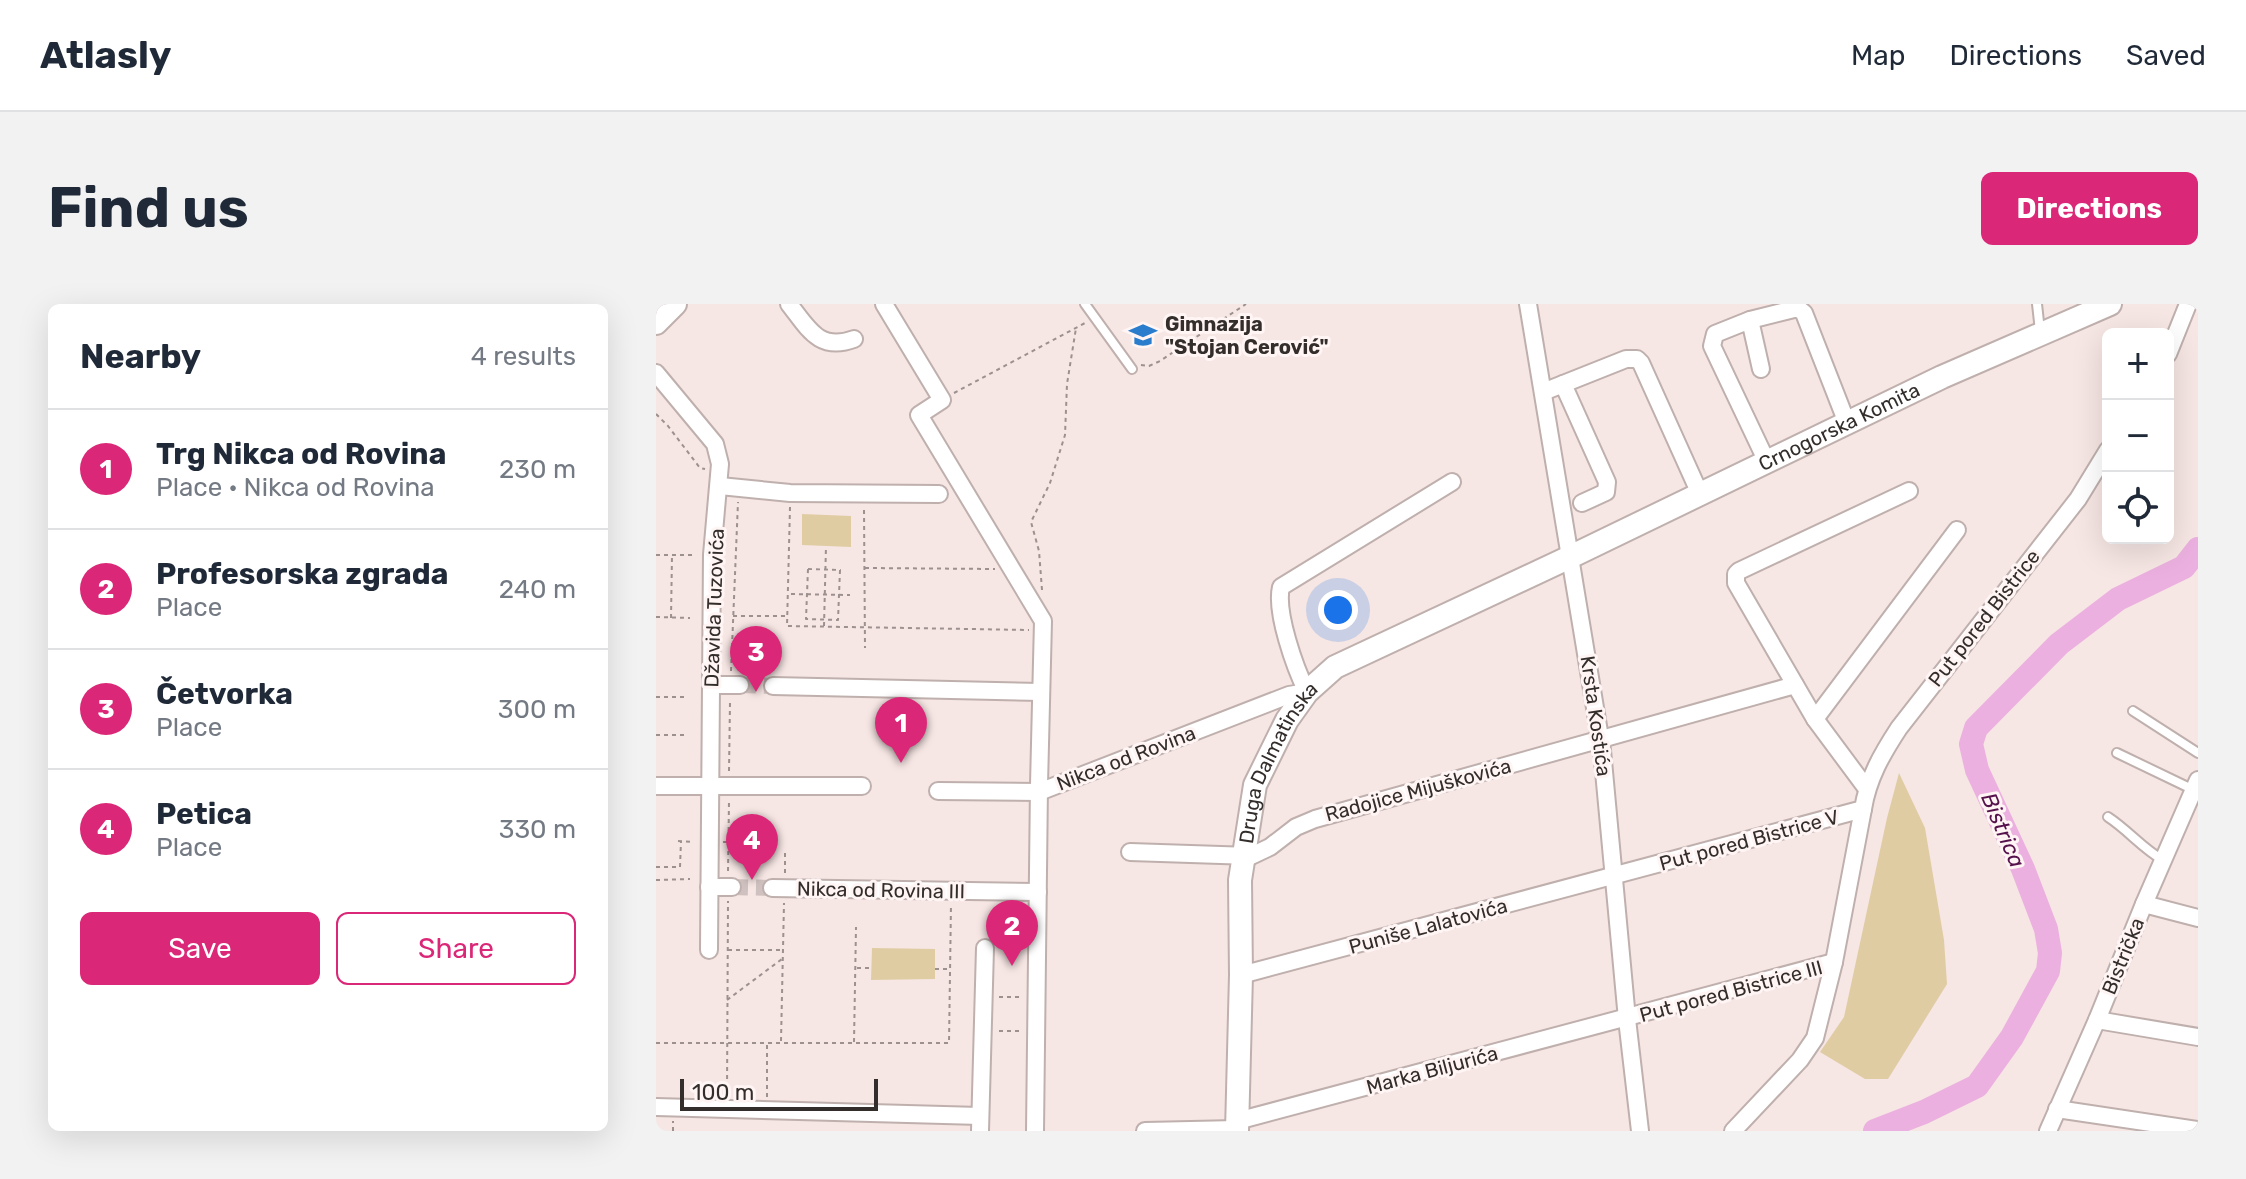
<!DOCTYPE html>
<html lang="en">
<head>
<meta charset="utf-8">
<style>
	body { margin:0; font-family:Rubik,sans-serif; background:#f2f2f3; color:#1f2937 }
	.controls { position:absolute; right:24px; top:24px; display:grid; overflow:hidden; border-radius:12px; box-shadow:0 8px 32px #0002 }
	.controls button { width:72px; height:72px; display:grid; place-items:center; padding:0; border:0; border-bottom:2px solid #e0e1e3; background:#fff; color:#1f2937; font:40px sans-serif }
	.scale { position:absolute; left:24px; bottom:20px; width:198px; box-sizing:border-box; padding-left:8px; border:4px solid #332e2c; border-top:0; font-size:22px; line-height:28px; white-space:nowrap; color:#332e2c; -webkit-text-stroke:6px #fff5f4; paint-order:stroke }
	.you { position:absolute; left:682px; top:306px; width:28px; height:28px; margin:-20px; border:6px solid #fff; border-radius:50%; background:#1a73e8; box-shadow:0 0 0 12px #1a73e833 }
	.badge { display:grid; place-items:center; width:52px; height:52px; border-radius:50%; background:#db2777; color:#fff; font-size:26px; font-weight:700 }
	.pin { position:absolute; translate:-50% -66px; filter:drop-shadow(0 2px 4px #0008) }
	.pin::after { content:''; position:absolute; top:42px; width:28px; height:24px; background:inherit; clip-path:polygon(0 0,100% 0,50% 100%) }
	.list { margin:0; padding:0; list-style:none }
	h2 { display:flex; justify-content:space-between; align-items:center; height:104px; margin:0; padding:0 32px; font-size:34px }
	h2 small { font-size:26px; font-weight:400; color:#747a83 }
	.list li { display:grid; grid-template-columns:52px 1fr auto; gap:24px; align-items:center; box-sizing:border-box; height:120px; padding:0 32px; border-top:2px solid #e0e1e3 }
	.list b { display:block; font-size:30px; white-space:nowrap }
	.list p { margin:0; font-size:26px; white-space:nowrap; color:#747a83 }
	.list em { font-size:26px; font-style:normal; color:#747a83 }
	.actions { display:flex; gap:16px; padding:24px 32px }
	.actions a { flex:1; padding:18px 0; border:2px solid #db2777; border-radius:12px; text-align:center; font-size:28px; color:#db2777 }
	.actions .main { background:#db2777; color:#fff }
	.icon { flex:none; width:44px; height:44px; fill:none; stroke:currentColor; stroke-width:2; stroke-linecap:round; stroke-linejoin:round }
	.map { position:relative; flex:none; width:1542px; height:827px; overflow:hidden; border-radius:12px }
	header { display:flex; align-items:center; gap:48px; box-sizing:border-box; height:112px; padding:0 40px; background:#fff; border-bottom:2px solid #e0e1e3 }
	header strong { font-size:38px }
	nav { display:flex; gap:44px; margin-inline-start:auto; font-size:28px }
	.intro { display:flex; align-items:center; justify-content:space-between; box-sizing:border-box; height:192px; padding:0 48px }
	h1 { margin:0; font-size:56px }
	.button { padding:20px 36px; border-radius:12px; background:#db2777; color:#fff; font-size:28px; font-weight:700 }
	main { display:flex; gap:48px; padding:0 48px }
	aside { flex:1; background:#fff; border-radius:12px; box-shadow:0 8px 32px #0002 }
	.map>svg:first-child { display:block }
	.green { fill:#e0cca3 }
	.lines { fill:none; stroke-linecap:round; stroke-linejoin:round }
	.river { stroke:#ebb0df; stroke-width:24 }
	.street-tunnel { stroke:#cfc1bf; stroke-width:16; stroke-dasharray:16 8; stroke-linecap:butt }
	.lane-casing { stroke:#bfb0ad; stroke-width:12 }
	.street-casing { stroke:#bfb0ad; stroke-width:20 }
	.secondary-casing { stroke:#bfb0ad; stroke-width:26 }
	.path { stroke:#9c918f; stroke-width:2; stroke-dasharray:4 4; stroke-linecap:butt }
	.lane { stroke:#fff; stroke-width:8 }
	.street { stroke:#fff; stroke-width:16 }
	.secondary { stroke:#fff; stroke-width:22 }
	.labels { text-anchor:middle; dominant-baseline:central; stroke-width:6; stroke-linejoin:round; paint-order:stroke }
	.poi-label { font-size:20px; font-weight:bold; fill:#332e2c; stroke:#fff5f4; text-anchor:start }
	.street-label { font-size:20px; fill:#332e2c; stroke:#fff5f4 }
	.water-label { font-size:22px; font-style:italic; fill:#56124c; stroke:#fff5f4 }
</style>
</head>
<body>
<header>
<strong>Atlasly</strong>
<nav><a>Map</a><a>Directions</a><a>Saved</a></nav>
</header>
<div class="intro"><h1>Find us</h1><a class="button">Directions</a></div>
<main>
<aside>
<h2>Nearby<small>4 results</small></h2>
<ul class="list">
<li><span class="badge">1</span><div><b>Trg Nikca od Rovina</b><p>Place · Nikca od Rovina</p></div><em>230 m</em></li>
<li><span class="badge">2</span><div><b>Profesorska zgrada</b><p>Place</p></div><em>240 m</em></li>
<li><span class="badge">3</span><div><b>Četvorka</b><p>Place</p></div><em>300 m</em></li>
<li><span class="badge">4</span><div><b>Petica</b><p>Place</p></div><em>330 m</em></li>
</ul>
<div class="actions"><a class="main">Save</a><a>Share</a></div>
</aside>
<div class="map">
<svg width="1542" height="827" viewBox="0 0 1542 827">
	<rect width="100%" height="100%" fill="#f6e6e4"/>
	<g class="green">
		<polygon points="146,210 195,212 195,243 146,241"/>
		<polygon points="1243,469 1269,524 1288,636 1291,680 1232,775 1209,775 1164,748 1188,713 1231,514"/>
		<polygon points="216,644 279,645 279,675 215,676"/>
	</g>
	<g class="lines">
		<polyline class="river" points="1219,827 1268,808 1321,782 1356,733 1392,667 1394,649 1390,625 1367,565 1321,466 1315,440 1320,424 1403,340 1462,295 1528,263 1542,245"/>
		<g class="street-tunnel">
			<polyline points="84,381 117,382"/>
			<polyline points="76,583 116,584"/>
		</g>
		<g class="lane-casing">
			<g id="lane">
				<polyline points="429,0 476,65"/>
				<polyline points="1381,0 1384,27"/>
				<polyline points="1477,407 1542,449"/>
				<polyline points="1461,449 1538,486"/>
				<path d="M1452,513C1472,526 1487,545 1507,556"/>
			</g>
		</g>
		<g class="street-casing">
			<g id="street">
				<path d="M133,0C152,24 163,48 198,35"/>
				<polyline points="228,0 286,96 263,111 387,317 383,481 379,827"/>
				<polyline points="872,0 946,446 971,715 984,827"/>
				<polyline points="1094,16 1138,5 1143,5 1148,9 1191,119"/>
				<polyline points="1512,50 1532,0"/>
				<polyline points="1105,65 1094,16 1059,30 1056,42 1111,158"/>
				<polyline points="0,69 59,140 64,160 56,251 53,646"/>
				<polyline points="907,80 951,178 950,188 926,199"/>
				<polyline points="887,88 970,55 981,55 985,59 1044,190"/>
				<polyline points="64,182 134,189 283,190"/>
				<polyline points="55,381 84,381"/>
				<polyline points="117,382 385,388"/>
				<polyline points="1159,415 1301,226"/>
				<polyline points="0,482 206,482"/>
				<polyline points="1211,485 1159,415 1080,279 1080,270 1083,267 1253,187"/>
				<path d="M282,487L383,488L633,391L651,388C639,364 619,308 625,283L796,178"/>
				<polyline points="474,548 595,552 614,543 640,523 659,515 1139,381"/>
				<polyline points="53,583 76,583"/>
				<polyline points="116,584 382,588"/>
				<polyline points="1488,600 1542,614"/>
				<path d="M585,671L1207,505C1212,474 1226,450 1243,424L1422,195L1452,146"/>
				<polyline points="1441,716 1542,733"/>
				<polyline points="0,803 324,812"/>
				<polyline points="1401,805 1542,826"/>
				<polyline points="581,817 1178,658"/>
				<polyline points="324,827 329,644"/>
				<polyline points="489,827 581,825"/>
				<polyline points="1077,827 1144,756 1159,734 1178,658 1207,505"/>
				<polyline points="1392,827 1441,716 1488,600 1542,476"/>
			</g>
		</g>
		<g class="secondary-casing">
			<g id="secondary">
				<polyline points="0,19 19,0"/>
				<path id="s1" d="M581,827L585,671L584,576L599,481L631,416L651,388L679,363L914,253L1286,73L1454,0"/>
			</g>
		</g>
		<g class="path">
			<polyline points="485,61 493,62 504,57 590,0"/>
			<polyline points="298,89 429,19"/>
			<polyline points="0,110 12,122 44,164 49,165"/>
			<polyline points="134,203 131,322 373,326"/>
			<polyline points="208,206 209,344"/>
			<polyline points="0,251 39,251"/>
			<polyline points="209,264 339,265"/>
			<polygon points="152,265 184,266 182,316 150,315"/>
			<polyline points="386,286 383,247 375,218 394,179 409,131 411,80 420,24"/>
			<polyline points="135,290 194,291"/>
			<polyline points="77,312 130,312"/>
			<polyline points="0,313 34,314"/>
			<polyline points="15,314 16,251"/>
			<polyline points="168,322 170,242"/>
			<polyline points="75,367 82,198"/>
			<polyline points="0,393 32,393"/>
			<polyline points="0,431 32,431"/>
			<polyline points="73,467 74,398"/>
			<polyline points="22,537 37,538"/>
			<polyline points="67,538 76,538"/>
			<polyline points="0,563 24,563 25,537"/>
			<polyline points="72,567 73,497"/>
			<polyline points="129,569 129,546"/>
			<polyline points="0,576 34,575"/>
			<polyline points="72,646 126,646"/>
			<polyline points="201,664 215,664"/>
			<polyline points="279,665 293,665"/>
			<polyline points="343,693 365,693"/>
			<polyline points="71,696 126,655"/>
			<polyline points="343,727 364,727"/>
			<polyline points="125,737 128,599"/>
			<polyline points="198,738 200,623"/>
			<polyline points="0,739 293,739 295,600"/>
			<polyline points="71,791 72,597"/>
			<polyline points="111,793 111,739"/>
			<polyline points="17,827 17,817"/>
		</g>
		<use href="#lane" class="lane"/>
		<use href="#street" class="street"/>
		<use href="#secondary" class="secondary"/>
	</g>
	<defs>
		<g id="school-bare" transform="scale(2.16)"><path d="M0-5L7-2L0 1L-7-2ZM-4 1L0 2.5L4 1V4Q0 6-4 4Z" fill="#297dcc" stroke="#fff5f4" stroke-width="2.5" paint-order="stroke"/></g>
	</defs>
	<g fill-rule="evenodd">
		<use href="#school-bare" x="487" y="31"/>
	</g>
	<g class="labels">
		<g class="poi-label">
			<text x="509" y="20">Gimnazija<tspan x="509" dy="23">"Stojan Cerović"</tspan></text>
		</g>
		<g class="street-label">
			<text stroke="none"><textPath href="#s1" startOffset="1050">Crnogorska Komita</textPath></text>
			<text transform="translate(58 304) rotate(-88)">Džavida Tuzovića</text>
			<text transform="translate(1328 314) rotate(-52)">Put pored Bistrice</text>
			<text transform="translate(940 412) rotate(82)">Krsta Kostića</text>
			<text transform="translate(470 454) rotate(-21)">Nikca od Rovina</text>
			<text stroke="none"><textPath href="#s1" startOffset="376">Druga Dalmatinska</textPath></text>
			<text transform="translate(762 486) rotate(-15)">Radojice Mijuškovića</text>
			<text transform="translate(1093 536) rotate(-15)">Put pored Bistrice V</text>
			<text transform="translate(225 586) rotate(1)">Nikca od Rovina III</text>
			<text transform="translate(772 622) rotate(-15)">Puniše Lalatovića</text>
			<text transform="translate(1467 652) rotate(-68)">Bistrička</text>
			<text transform="translate(1075 687) rotate(-15)">Put pored Bistrice III</text>
			<text transform="translate(776 766) rotate(-15)">Marka Biljurića</text>
		</g>
		<g class="water-label">
			<text transform="translate(1347 526) rotate(67)">Bistrica</text>
		</g>
	</g>
</svg>
<div class="controls">
<button>+</button>
<button>−</button>
<button><svg class="icon" aria-label="locate" viewBox="0 0 24 24"><circle cx="12" cy="12" r="6"/><path d="M12 2v4M12 18v4M2 12h4M18 12h4"/></svg></button>
</div>
<div class="scale">100 m</div>
<div class="you"></div>
<div class="pin badge" style="left:245px;top:459px">1</div>
<div class="pin badge" style="left:356px;top:662px">2</div>
<div class="pin badge" style="left:100px;top:388px">3</div>
<div class="pin badge" style="left:96px;top:576px">4</div>
</div>
</main>
</body>
</html>
